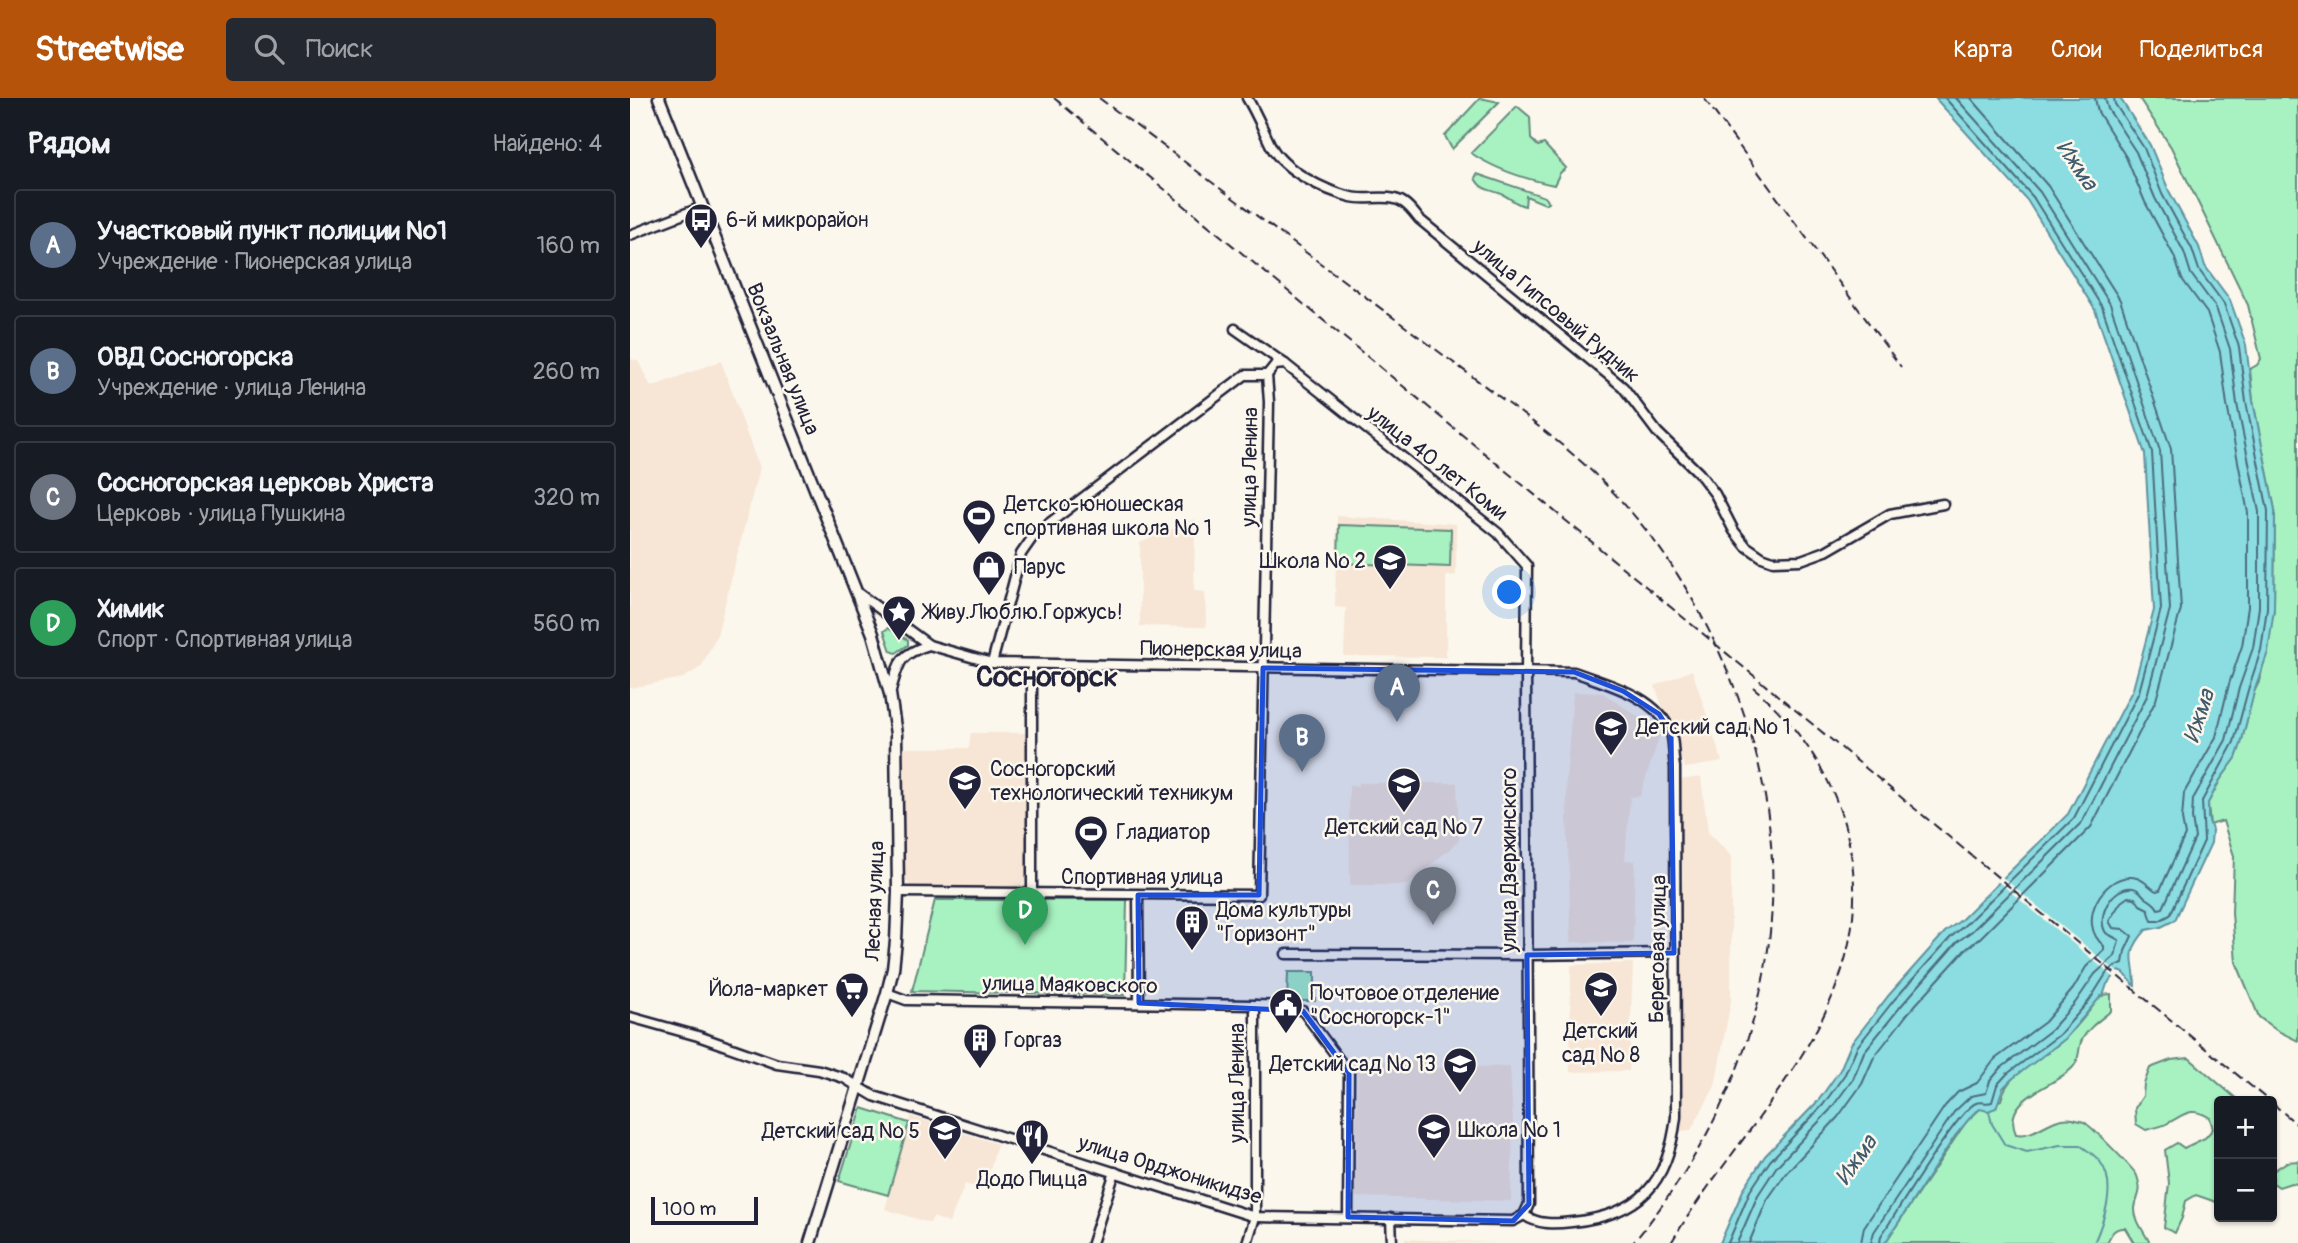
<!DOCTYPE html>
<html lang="ru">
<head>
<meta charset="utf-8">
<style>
	body { margin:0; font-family:Pangolin,sans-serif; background:#242831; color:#f1f3f6 }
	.controls { position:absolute; right:21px; bottom:21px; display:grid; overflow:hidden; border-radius:7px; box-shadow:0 2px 5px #0004 }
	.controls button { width:63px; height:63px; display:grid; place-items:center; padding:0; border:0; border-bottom:2px solid #363941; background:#171b24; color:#f1f3f6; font:35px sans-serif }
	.scale { position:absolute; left:21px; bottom:18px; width:107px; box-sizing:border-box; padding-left:7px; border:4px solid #22223b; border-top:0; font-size:19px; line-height:24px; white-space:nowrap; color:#22223b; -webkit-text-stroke:5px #fbf7ec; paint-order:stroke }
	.you { position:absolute; left:880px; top:495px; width:24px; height:24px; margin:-18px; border:5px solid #fff; border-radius:50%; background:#1a73e8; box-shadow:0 0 0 10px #1a73e833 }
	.badge { display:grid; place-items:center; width:46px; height:46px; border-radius:50%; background:#b45309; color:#fff; font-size:23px; font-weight:700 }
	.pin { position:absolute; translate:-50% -58px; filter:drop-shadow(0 2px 4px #0008) }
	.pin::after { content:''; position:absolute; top:37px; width:24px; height:21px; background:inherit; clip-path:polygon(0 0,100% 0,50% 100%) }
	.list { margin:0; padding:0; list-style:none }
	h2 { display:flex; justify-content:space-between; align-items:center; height:91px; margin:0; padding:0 28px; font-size:30px }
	h2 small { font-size:23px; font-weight:400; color:#9ea1a6 }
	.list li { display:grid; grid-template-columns:46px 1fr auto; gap:21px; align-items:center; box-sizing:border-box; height:112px; margin:0 14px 14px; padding:0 14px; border:2px solid #363941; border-radius:7px }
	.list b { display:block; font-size:26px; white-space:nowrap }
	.list p { margin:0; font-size:23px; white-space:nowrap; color:#9ea1a6 }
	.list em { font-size:23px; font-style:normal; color:#9ea1a6 }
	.icon { flex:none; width:38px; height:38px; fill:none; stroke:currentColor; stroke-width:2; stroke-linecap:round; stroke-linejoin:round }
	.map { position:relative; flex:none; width:1668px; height:1145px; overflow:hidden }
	header { display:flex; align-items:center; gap:42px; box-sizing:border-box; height:98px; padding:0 35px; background:#b45309; color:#fff }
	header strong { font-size:33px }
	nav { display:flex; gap:38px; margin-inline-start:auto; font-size:24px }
	.search { width:490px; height:63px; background:#242831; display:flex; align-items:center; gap:18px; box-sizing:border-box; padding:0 24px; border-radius:7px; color:#9ea1a6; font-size:26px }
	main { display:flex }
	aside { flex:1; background:#171b24 }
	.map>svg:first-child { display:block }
	.built { fill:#f7e5d5 }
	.green { fill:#a8f2c1; stroke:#658a7e; stroke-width:2 }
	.water { fill:#8bdde1; stroke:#61929f; stroke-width:2 }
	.pier { fill:#fbf7ec }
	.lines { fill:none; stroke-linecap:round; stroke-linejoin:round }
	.shore { stroke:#4c6d7d; stroke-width:2 }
	.stream { stroke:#61929f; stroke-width:2 }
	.minor-casing { stroke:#22223b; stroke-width:13 }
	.major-casing { stroke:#22223b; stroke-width:15 }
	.minor { stroke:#fbf7ec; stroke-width:8 }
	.major { stroke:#fbf7ec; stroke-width:10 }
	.rail { stroke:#22223b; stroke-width:2; stroke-dasharray:10 5; stroke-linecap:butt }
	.marked { fill:#1d4ed8; fill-opacity:0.2; stroke:#1d4ed8; stroke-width:5; stroke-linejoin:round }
	.labels { text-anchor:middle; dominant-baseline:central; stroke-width:5; stroke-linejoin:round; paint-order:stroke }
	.poi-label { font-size:21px; fill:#22223b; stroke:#fbf7ec; text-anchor:start }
	.street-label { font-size:21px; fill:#22223b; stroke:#fbf7ec }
	.water-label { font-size:23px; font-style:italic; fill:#425a6d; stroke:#fbf7ec }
	.district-label { font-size:28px; font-weight:bold; fill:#22223b; stroke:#fbf7ec }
</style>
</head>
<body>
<header>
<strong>Streetwise</strong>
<div class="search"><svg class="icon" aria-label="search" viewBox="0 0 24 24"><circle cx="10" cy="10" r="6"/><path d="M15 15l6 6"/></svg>Поиск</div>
<nav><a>Карта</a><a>Слои</a><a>Поделиться</a></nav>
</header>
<main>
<aside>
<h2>Рядом<small>Найдено: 4</small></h2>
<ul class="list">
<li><span class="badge" style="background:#5c6f8a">A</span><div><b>Участковый пункт полиции №1</b><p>Учреждение · Пионерская улица</p></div><em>160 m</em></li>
<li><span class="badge" style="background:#5c6f8a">B</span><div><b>ОВД Сосногорска</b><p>Учреждение · улица Ленина</p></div><em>260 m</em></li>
<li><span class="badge" style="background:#6b7280">C</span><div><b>Сосногорская церковь Христа</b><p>Церковь · улица Пушкина</p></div><em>320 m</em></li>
<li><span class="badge" style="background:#2e9e5b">D</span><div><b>Химик</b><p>Спорт · Спортивная улица</p></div><em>560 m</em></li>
</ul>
</aside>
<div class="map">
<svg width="1668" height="1145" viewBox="0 0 1668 1145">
	<rect width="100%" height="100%" fill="#fbf7ec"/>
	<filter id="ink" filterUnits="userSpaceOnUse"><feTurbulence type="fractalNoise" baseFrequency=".0143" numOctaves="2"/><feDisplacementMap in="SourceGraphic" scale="14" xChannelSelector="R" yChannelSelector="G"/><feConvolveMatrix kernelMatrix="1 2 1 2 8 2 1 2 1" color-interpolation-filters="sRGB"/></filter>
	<g filter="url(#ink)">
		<g class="built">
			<polygon points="0,261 8,263 21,289 91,263 129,370 87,537 71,569 53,580 0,590"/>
			<polygon points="707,418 826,426 826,477 816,478 816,559 714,558 716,510 705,509"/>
			<polygon points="565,421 564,493 575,494 576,529 510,528 510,445"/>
			<polygon points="1062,572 1092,664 1055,670 1025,588"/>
			<polygon points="943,594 973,595 1031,634 1010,698 1000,699 995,762 1005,763 1003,845 941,844 936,683"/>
			<polygon points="341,635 399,635 397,782 386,791 280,788 272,776 272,650 339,650"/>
			<polygon points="1071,679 1078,734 1101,758 1101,902 1085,988 1061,1032 1049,1033 1048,862 1053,779 1050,682"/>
			<polygon points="729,685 827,685 829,743 777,787 720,787 719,688 728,688"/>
			<polygon points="1003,865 999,973 940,974 941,867"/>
			<polygon points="728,962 779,963 810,970 880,968 883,1024 881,1103 725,1099"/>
			<polygon points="281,1018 367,1046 357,1082 354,1081 351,1091 335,1086 319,1125 303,1119 300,1125 255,1111"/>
			<polygon points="775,1141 870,1145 774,1145"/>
		</g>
		<g class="green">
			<polygon points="850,0 869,4 822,51 815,38"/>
			<polygon points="1509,0 1668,0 1668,943 1646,932 1629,919 1606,864 1602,815 1604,758 1593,723 1580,727 1578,705 1590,682 1606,660 1611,646 1624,594 1630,582 1644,511 1645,412 1623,303 1620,271 1627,267 1631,261 1618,207 1541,49"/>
			<path d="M887,8L900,19L901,41L908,48L914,46L936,70L930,75L924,87C895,81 866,72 841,55Z"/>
			<path d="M847,76L915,99L919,104L915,106L896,98L895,108C884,106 879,98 869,95C858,91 851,92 845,80Z"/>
			<polygon points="709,427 821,431 820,469 708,465"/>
			<polygon points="258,530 278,542 278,547 266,555 261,553 254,533"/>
			<polygon points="305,802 497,802 495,897 282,893"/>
			<polygon points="658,874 685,874 685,903 657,903"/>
			<path d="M1481,896V913C1470,922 1457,930 1451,944C1448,952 1450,962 1443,969C1426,989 1370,999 1386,1036C1406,1040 1421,1017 1443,1021C1445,1022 1452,1023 1454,1024C1461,1028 1506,1073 1507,1078C1513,1096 1507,1096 1505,1110C1504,1122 1515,1135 1520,1145H1504L1495,1130C1484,1129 1481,1136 1477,1145H1255L1336,1024L1350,1011L1371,1002C1377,973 1412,961 1432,943C1446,930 1460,913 1471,897Z"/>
			<path d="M1559,960L1609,1003H1589V1105L1566,1097L1556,1103L1552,1120L1545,1135L1534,1130L1539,1085L1535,1052L1547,1045L1554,1050L1575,1040L1583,1031L1580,1020C1562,1008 1555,1016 1538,1025C1531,1029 1523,1030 1516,1032L1506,1026L1505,1010L1513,998L1514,986L1520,970L1541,962Z"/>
			<polygon points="232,1010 279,1025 258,1097 209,1083"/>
			<polygon points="1668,1063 1668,1086 1661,1085 1649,1089 1643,1085 1643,1073 1657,1064"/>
		</g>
		<path class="water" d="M1305,0H1490L1520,47L1539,93L1569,149L1575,168L1600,202L1616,247L1623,303L1645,412L1644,511L1638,554L1624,594L1611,646L1606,660L1590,682L1578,705V720L1582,732L1581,745L1545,822L1531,829L1516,832C1494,857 1505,861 1505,888L1494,875L1489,873L1477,886L1473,898H1471L1435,941L1382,981L1373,990L1366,1010L1358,1013L1350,1011L1343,1016L1325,1038L1255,1145H1090L1114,1090L1135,1058L1188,1003L1210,972L1221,946L1259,897L1315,834L1331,822L1438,716L1503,591L1524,512L1515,356L1465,212L1397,102Z"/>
		<polygon class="pier" points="1371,778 1492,878 1486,881 1366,782"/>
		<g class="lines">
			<g class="shore">
				<polyline points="1098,1145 1120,1093 1140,1063 1193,1007 1215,976 1227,949 1264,902 1321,839 1336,826 1444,720 1509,594 1531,511 1522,354 1472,209 1403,99 1315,0"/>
				<polyline points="1107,1145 1128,1097 1147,1068 1200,1012 1223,981 1234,954 1271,908 1327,844 1342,833 1452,724 1517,598 1540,511 1530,353 1480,206 1410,94 1326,0"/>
				<polyline points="1119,1145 1137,1102 1156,1075 1208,1019 1232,986 1244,959 1279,914 1335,852 1350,840 1461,729 1526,602 1551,511 1541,351 1490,202 1418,88 1341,0"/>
				<path d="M1231,1145L1234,1129L1315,1008L1328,994L1347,985L1365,961L1415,924L1443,891L1456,869L1474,852V848C1445,825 1473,777 1502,779C1513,780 1518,788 1526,793L1530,792L1555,737L1552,721L1554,695L1586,639L1599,586L1612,548L1618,509V415L1597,307L1590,254L1577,215L1552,181L1544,158L1515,104L1496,59L1468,14L1465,0"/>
				<path d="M1241,1145L1244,1134L1324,1014L1341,998L1356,995L1360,983L1371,970L1421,932L1445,905L1465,876L1485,858L1489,842L1476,835C1465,819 1483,787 1503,790C1510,791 1511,796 1516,800C1522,804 1525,805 1528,811L1533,810L1565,740L1562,720L1563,701L1596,642L1609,590L1623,550L1629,509V414L1607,306L1600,251L1586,210L1561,176L1554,154L1525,100L1506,54L1478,11L1475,0"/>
				<path d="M1250,1145L1251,1138C1266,1116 1327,1013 1346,1005C1351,1003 1356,1006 1362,1004L1367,987L1377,976L1429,937L1459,903L1476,876L1485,868L1493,865L1495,853L1502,838L1493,831L1483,830L1479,823L1491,804L1498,799L1505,800L1510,807L1518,811L1522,823H1529L1540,817L1574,743L1572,703L1604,644L1618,592L1631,552L1637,510L1638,413L1616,304L1609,249L1594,206L1569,172L1562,151L1532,96L1514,50L1485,6L1484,0"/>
			</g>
			<path class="stream" d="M1359,1013L1362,1026L1375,1047L1397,1054L1430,1047H1450C1456,1052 1467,1058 1471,1065C1487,1088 1474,1122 1464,1145"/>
			<g class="minor-casing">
				<g id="minor">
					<path d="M617,0C627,16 633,32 641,48C654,73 696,93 721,99C738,103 759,95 774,105C780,109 785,116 789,121L993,289L1027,334L1069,375L1085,396L1104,433L1116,448L1132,459L1143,463L1171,462L1196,453L1260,416L1313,406"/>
					<polyline points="0,137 72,109"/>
					<polyline points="605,231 655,266 868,435 897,468 896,574 899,1106 894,1117"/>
					<polyline points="637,277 645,267 655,266"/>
					<path d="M228,495L299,547L362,565L944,574C976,586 1028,598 1041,635C1044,645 1043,659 1045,669L1046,1019C1038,1086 1010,1117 942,1124C925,1126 908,1127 894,1117"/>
					<polyline points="362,565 391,456 405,436 615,277 637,277"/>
					<path d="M260,596C269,565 267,557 299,547"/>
					<polyline points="268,794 629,797 639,304 637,277"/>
					<polyline points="402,796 402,566"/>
					<polyline points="508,797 509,905"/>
					<polyline points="656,856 897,857 1044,855"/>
					<polyline points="257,895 276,902 625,907 655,908 673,913 719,975 718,1119"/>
					<polyline points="0,919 68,938 147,966 189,972 214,980 244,998 625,1119 883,1123 894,1117"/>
					<polyline points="761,1120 762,1145"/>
					<polyline points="462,1145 485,1074"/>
					<polyline points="617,1145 625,1119 625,907"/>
				</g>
			</g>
			<g class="major-casing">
				<polyline id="major" points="29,0 243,536 260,596 266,636 268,794 266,843 263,871 257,895 180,1145"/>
			</g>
			<use href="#minor" class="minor"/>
			<use href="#major" class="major"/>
			<g class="rail">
				<polyline points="424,0 1639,1003"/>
				<path d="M469,0L887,312C928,343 968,375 1001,414C1041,460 1071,512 1095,567C1185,772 1143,975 1003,1145"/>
				<polyline points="1074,0 1271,269"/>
				<polyline points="1642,1005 1668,1027"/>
				<path d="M1041,1145C1117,1017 1252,909 1219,745C1206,682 1171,630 1123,589"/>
			</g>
		</g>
	</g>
	<path class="marked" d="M633,570L944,574L993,593L1029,616L1041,635L1044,855L897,857L899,1106L883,1123L718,1119L719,975L673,913L509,905L508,797H629Z"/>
	<defs>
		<g id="bus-pin" transform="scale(1.75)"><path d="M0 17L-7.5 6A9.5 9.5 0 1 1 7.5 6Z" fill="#22223b" stroke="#fbf7ec"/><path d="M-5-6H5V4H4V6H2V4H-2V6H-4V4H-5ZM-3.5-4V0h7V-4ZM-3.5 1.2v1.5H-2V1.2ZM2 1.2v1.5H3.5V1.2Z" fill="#fff"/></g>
		<g id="stadium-pin" transform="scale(1.75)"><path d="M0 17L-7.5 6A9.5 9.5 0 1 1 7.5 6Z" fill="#22223b" stroke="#fbf7ec"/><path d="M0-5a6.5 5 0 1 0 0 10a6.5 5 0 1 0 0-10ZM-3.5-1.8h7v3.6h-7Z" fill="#fff"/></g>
		<g id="school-pin" transform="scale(1.75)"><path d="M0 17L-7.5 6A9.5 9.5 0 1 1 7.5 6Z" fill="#22223b" stroke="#fbf7ec"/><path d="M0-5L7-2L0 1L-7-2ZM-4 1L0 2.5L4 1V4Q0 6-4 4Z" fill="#fff"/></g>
		<g id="shop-pin" transform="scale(1.75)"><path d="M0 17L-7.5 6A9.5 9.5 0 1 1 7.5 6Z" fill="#22223b" stroke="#fbf7ec"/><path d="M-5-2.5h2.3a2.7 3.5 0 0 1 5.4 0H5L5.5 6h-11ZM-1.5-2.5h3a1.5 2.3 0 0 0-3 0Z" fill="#fff"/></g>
		<g id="sight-pin" transform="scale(1.75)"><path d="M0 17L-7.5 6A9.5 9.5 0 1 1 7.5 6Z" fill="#22223b" stroke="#fbf7ec"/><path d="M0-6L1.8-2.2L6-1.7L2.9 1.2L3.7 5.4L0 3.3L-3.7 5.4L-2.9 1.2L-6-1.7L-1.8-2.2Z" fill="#fff"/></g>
		<g id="university-pin" transform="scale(1.75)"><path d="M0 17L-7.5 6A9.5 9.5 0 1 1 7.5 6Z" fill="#22223b" stroke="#fbf7ec"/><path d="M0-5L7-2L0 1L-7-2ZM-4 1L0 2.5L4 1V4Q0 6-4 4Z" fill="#fff"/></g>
		<g id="building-pin" transform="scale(1.75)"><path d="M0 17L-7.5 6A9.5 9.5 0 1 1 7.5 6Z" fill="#22223b" stroke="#fbf7ec"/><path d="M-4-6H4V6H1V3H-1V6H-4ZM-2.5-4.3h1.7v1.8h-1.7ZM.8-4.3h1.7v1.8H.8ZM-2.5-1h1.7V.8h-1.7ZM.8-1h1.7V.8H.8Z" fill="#fff"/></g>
		<g id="supermarket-pin" transform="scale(1.75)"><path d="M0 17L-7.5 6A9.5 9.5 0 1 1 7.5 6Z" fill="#22223b" stroke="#fbf7ec"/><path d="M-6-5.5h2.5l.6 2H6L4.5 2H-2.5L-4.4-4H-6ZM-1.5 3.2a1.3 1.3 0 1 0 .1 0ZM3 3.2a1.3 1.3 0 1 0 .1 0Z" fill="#fff"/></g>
		<g id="civic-pin" transform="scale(1.75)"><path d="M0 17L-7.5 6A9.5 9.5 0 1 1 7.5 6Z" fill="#22223b" stroke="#fbf7ec"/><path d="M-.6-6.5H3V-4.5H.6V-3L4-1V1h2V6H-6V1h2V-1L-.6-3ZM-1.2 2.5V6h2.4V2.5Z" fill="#fff"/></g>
		<g id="restaurant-pin" transform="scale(1.75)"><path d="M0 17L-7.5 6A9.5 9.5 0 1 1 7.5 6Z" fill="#22223b" stroke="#fbf7ec"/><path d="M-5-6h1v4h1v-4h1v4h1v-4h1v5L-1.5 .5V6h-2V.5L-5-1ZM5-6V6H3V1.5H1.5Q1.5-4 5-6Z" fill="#fff"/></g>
	</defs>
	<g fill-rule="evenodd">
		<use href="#bus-pin" x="71" y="122"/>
		<use href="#stadium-pin" x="349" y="418"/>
		<use href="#school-pin" x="760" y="463"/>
		<use href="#shop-pin" x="359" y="469"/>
		<use href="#sight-pin" x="269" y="514"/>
		<use href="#school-pin" x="981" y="629"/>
		<use href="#university-pin" x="335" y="683"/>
		<use href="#school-pin" x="774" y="686"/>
		<use href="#stadium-pin" x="461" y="734"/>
		<use href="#building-pin" x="562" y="824"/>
		<use href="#school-pin" x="971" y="890"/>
		<use href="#supermarket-pin" x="222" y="891"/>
		<use href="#civic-pin" x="656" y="907"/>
		<use href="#building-pin" x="350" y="942"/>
		<use href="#school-pin" x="830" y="966"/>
		<use href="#school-pin" x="804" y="1032"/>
		<use href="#school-pin" x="315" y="1033"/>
		<use href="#restaurant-pin" x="402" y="1038"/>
	</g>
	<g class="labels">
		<g class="poi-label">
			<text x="96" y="122">6-й микрорайон</text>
			<text x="374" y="406">Детско-юношеская<tspan x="374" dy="24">спортивная школа № 1</tspan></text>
			<text x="736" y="463" text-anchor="end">Школа № 2</text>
			<text x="384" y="469">Парус</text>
			<text x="294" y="514">Живу.Люблю.Горжусь!</text>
			<text x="1006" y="629">Детский сад № 1</text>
			<text x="360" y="671">Сосногорский<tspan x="360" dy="24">технологический техникум</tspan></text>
			<text x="774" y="729" text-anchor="middle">Детский сад № 7</text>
			<text x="486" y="734">Гладиатор</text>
			<text x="586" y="812">Дома культуры<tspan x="586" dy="24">"Горизонт"</tspan></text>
			<text x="198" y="891" text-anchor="end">Йола-маркет</text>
			<text x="680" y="895">Почтовое отделение<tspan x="680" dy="24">"Сосногорск-1"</tspan></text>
			<text x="971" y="933" text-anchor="middle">Детский<tspan x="971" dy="24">сад № 8</tspan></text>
			<text x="374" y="942">Горгаз</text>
			<text x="806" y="966" text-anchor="end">Детский сад № 13</text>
			<text x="828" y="1032">Школа № 1</text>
			<text x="290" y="1033" text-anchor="end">Детский сад № 5</text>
			<text x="402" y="1081" text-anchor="middle">Додо Пицца</text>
		</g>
		<g class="street-label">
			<text transform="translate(926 213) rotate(40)">улица Гипсовый Рудник</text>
			<text transform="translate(153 261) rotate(68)">Вокзальная улица</text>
			<text transform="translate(807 365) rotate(38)">улица 40 лет Коми</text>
			<text transform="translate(620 369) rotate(-89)">улица Ленина</text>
			<text transform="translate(591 552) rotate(1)">Пионерская улица</text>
			<text transform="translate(879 762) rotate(-90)">улица Дзержинского</text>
			<text x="512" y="779">Спортивная улица</text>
			<text transform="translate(245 803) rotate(-88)">Лесная улица</text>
			<text transform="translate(1028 851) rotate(-89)">Береговая улица</text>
			<text transform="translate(440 887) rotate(1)">улица Маяковского</text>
			<text transform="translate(607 985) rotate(-90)">улица Ленина</text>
			<text transform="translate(540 1072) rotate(17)">улица Орджоникидзе</text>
		</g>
		<g class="water-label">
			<text transform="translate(1447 67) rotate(56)">Ижма</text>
			<text transform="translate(1569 618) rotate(-72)">Ижма</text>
			<text transform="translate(1226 1062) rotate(-55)">Ижма</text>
		</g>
		<g class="district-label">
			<text x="417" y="579">Сосногорск</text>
		</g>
	</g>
</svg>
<div class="controls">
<button>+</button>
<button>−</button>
</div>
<div class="scale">100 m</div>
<div class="you"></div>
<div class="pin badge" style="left:767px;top:624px;background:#5c6f8a">A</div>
<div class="pin badge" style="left:672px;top:674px;background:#5c6f8a">B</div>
<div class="pin badge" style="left:803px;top:827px;background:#6b7280">C</div>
<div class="pin badge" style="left:395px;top:847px;background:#2e9e5b">D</div>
</div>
</main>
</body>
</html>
